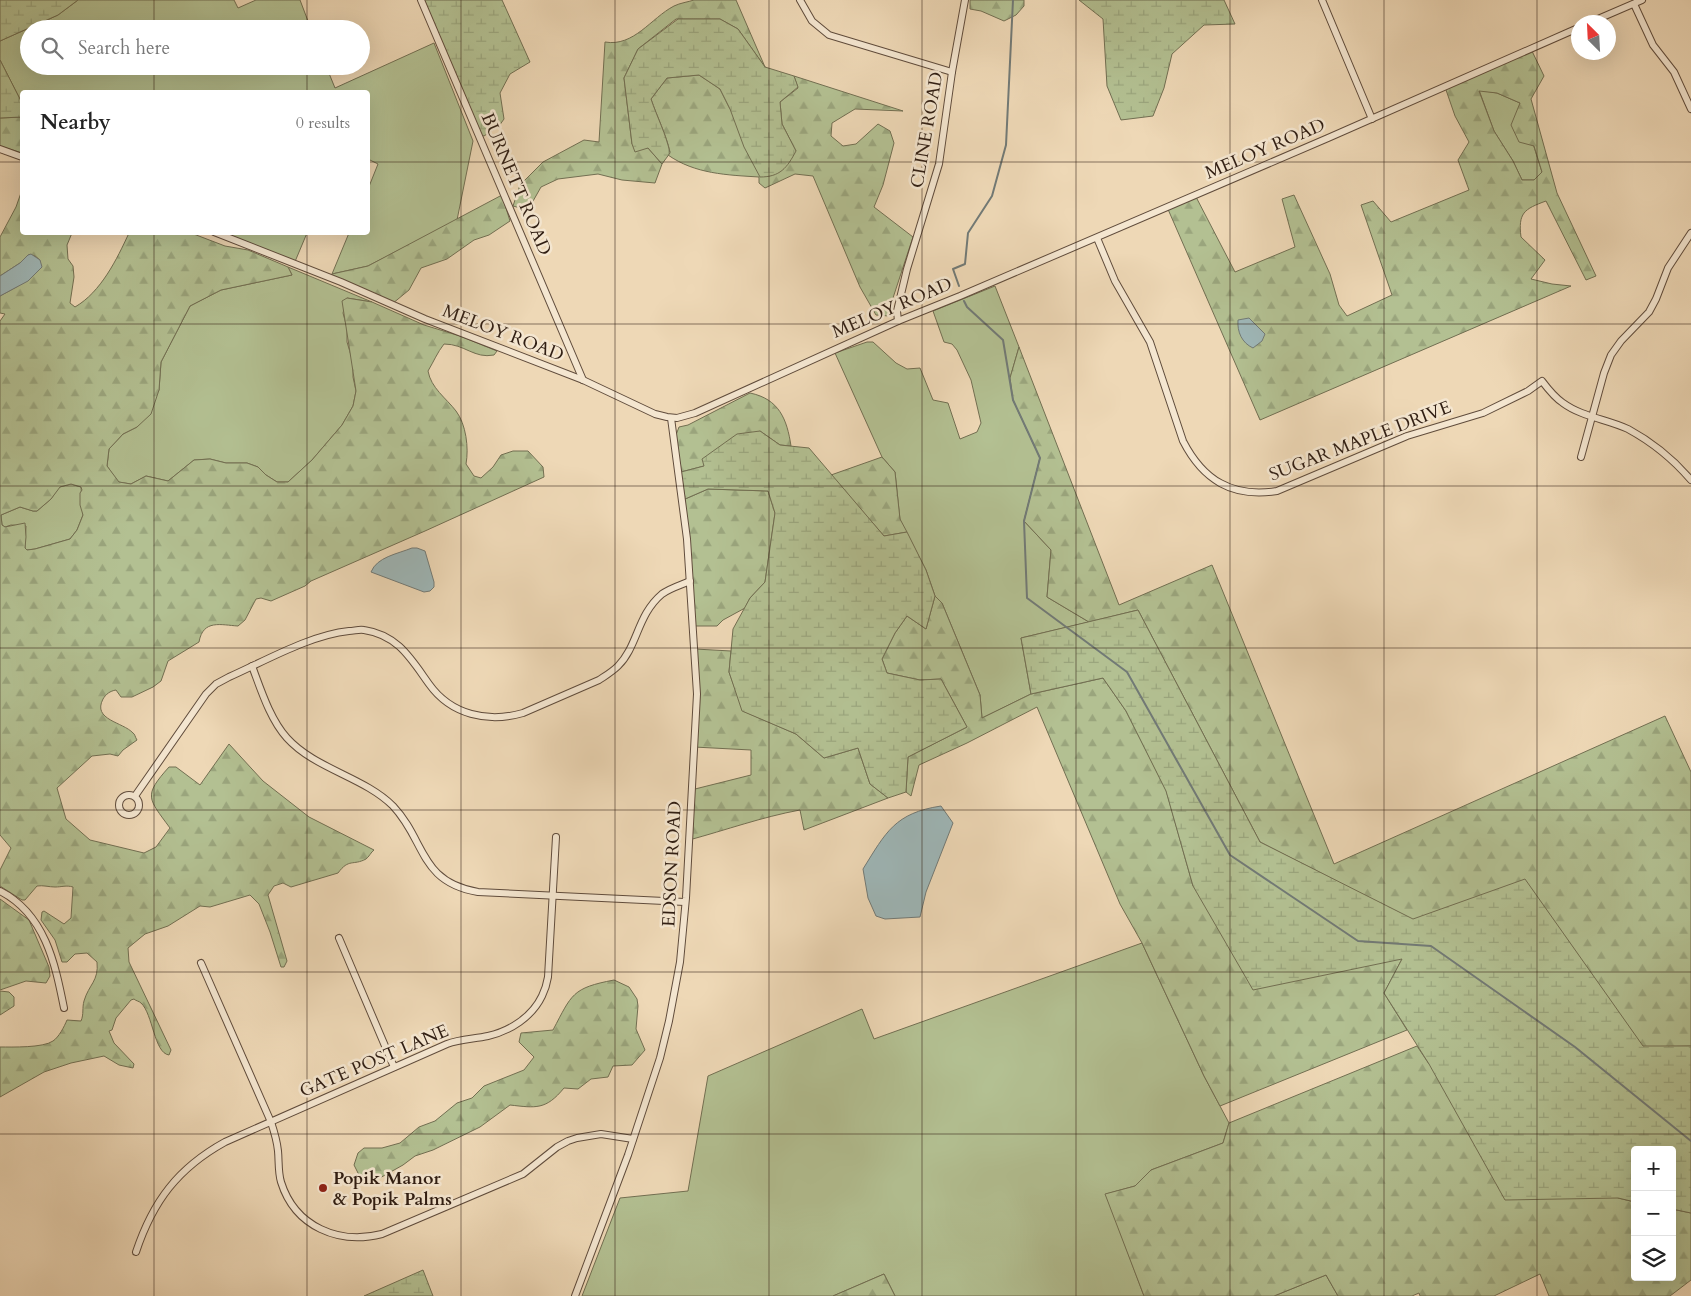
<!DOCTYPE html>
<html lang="en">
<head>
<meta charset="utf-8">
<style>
	body { margin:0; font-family:Cardo,serif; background:#f2f2f2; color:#222 }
	.controls { position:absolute; right:15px; bottom:15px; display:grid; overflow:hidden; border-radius:5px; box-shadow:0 5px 20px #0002 }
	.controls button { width:45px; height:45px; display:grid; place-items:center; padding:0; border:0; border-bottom:1px solid #e0e0e0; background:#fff; color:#222; font:25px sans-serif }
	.compass { position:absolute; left:1571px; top:15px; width:45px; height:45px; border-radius:50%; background:#fff; box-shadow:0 5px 20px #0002; rotate:336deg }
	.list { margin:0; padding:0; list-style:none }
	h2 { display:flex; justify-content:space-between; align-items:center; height:65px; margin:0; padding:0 20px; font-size:21px }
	h2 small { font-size:16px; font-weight:400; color:#767676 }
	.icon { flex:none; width:28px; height:28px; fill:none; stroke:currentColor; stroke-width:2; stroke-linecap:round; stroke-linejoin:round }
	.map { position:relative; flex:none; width:1691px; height:1296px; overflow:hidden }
	.search { position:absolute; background:#fff; box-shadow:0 5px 20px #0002; left:20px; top:20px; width:350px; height:55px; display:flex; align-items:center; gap:12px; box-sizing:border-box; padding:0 18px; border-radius:28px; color:#767676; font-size:19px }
	.panel { position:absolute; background:#fff; box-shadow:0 5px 20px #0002; left:20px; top:90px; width:350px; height:145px; border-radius:5px }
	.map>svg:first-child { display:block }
	.grass { fill:#b3c092; stroke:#726f52 }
	.forest { fill:url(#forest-firs); stroke:#726f52; fill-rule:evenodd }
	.wetland { fill:url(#wetland-marsh); stroke:#726f52 }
	.water { fill:#9eb7b8; stroke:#727a76 }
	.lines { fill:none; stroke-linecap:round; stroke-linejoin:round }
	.stream { stroke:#727a76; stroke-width:2 }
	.minor-casing { stroke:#604c3c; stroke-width:8 }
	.minor { stroke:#f4e6d0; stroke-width:6 }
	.grid { fill:none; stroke:#301e13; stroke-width:1; stroke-opacity:0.55 }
	.poi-dot { fill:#8f2418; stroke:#f4e6d0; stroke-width:2 }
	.labels { text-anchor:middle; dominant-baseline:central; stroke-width:5; stroke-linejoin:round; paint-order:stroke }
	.street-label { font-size:18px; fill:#301e13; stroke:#f4e6d0 }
	.poi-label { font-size:18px; font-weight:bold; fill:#301e13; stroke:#f4e6d0; text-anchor:start }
</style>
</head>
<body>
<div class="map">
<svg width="1691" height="1296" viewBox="0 0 1691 1296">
	<defs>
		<pattern id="forest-firs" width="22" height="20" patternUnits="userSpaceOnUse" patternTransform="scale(1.25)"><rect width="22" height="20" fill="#b3c092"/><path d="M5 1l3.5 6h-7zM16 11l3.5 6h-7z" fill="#9aa57d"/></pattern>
		<pattern id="wetland-marsh" width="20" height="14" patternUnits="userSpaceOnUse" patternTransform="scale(1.25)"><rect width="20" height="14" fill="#b3c092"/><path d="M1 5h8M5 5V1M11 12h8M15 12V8" fill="none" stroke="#9aa57d"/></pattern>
	</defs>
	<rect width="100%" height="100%" fill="#eed8b6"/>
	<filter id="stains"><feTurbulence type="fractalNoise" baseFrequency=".004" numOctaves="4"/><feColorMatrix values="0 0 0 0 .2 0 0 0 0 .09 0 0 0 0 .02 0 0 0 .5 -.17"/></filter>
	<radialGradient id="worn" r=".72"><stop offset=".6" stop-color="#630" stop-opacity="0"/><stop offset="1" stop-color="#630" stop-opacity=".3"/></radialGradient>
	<g class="grass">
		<polygon points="78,0 234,0 238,8 256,0 300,0 311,29 29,29 29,66 326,66 335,88 434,43 473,141 457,220 368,266 332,274 349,233 368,232 368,189 378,164 368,159 368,92 22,92 22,103 0,60 0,41 58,15"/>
		<polygon points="1479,90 1497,93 1520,103 1542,172 1534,180 1522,180 1513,161 1494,131"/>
		<polygon points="214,233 307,233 294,264"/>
		<polygon points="288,267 372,302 347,298 343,313 347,328 347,342 353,362 353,377 356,391 353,406 342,425 312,460 288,482 277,482 266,475 258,467 247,463 226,463 210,459 194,460 168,481 146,476 131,484 118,482 107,466 109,449 123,434 137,427 159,390 161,362 190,306 221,290 292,275"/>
		<polygon points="995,286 1019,347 1010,378 1013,400 1040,458 1024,521 1051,550 1047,597 1089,622 1021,638 1031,694 982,718 980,695 942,603 935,596 926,570 900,520 895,472 882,457 835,353 867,342 873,342 896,363 907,369 920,368 933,400 948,403 960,439 977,432 981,423 971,380 957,350 952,344 944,342 933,311"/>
		<polygon points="71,484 81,487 83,515 77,530 70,539 35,549 27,550 25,548 26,526 11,525 5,527 2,525 1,515 20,507 33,511 37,511 51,499 59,487"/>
		<polygon points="1142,943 1204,1076 1229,1123 1223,1143 1151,1170 1135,1186 1106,1194 1144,1296 895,1296 884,1274 833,1296 582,1296 620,1198 688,1191 708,1076 862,1009 874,1039"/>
		<polygon points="1326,1275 1338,1296 1274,1296"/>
	</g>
	<g class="forest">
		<path d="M694,0H736L765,67L738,29L720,19H676L638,49L624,78L632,144L648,148L662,164L655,183L622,180L598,174L558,179L541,187L528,210L513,206L520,185L543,162L584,140L599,142L605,42C634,47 651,18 674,6C680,3 688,2 694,0Z"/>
		<polygon points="970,0 1024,0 1024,6 1016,15 1004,21 981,11 970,9"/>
		<path d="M1531,49L1544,76L1531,99L1557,193L1596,276L1586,280L1546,201C1524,209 1518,213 1521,237L1545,260L1531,279L1552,284L1571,286L1260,420L1167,207L1195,195L1235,272L1295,247L1282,199L1294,195L1330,274L1339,305L1347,316L1392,295L1361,205L1373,201L1391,222L1469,190L1458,160L1469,142L1455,116L1445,87ZM1479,91L1497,93L1520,103L1511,125L1519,142L1534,146L1542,172L1534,180H1522L1513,161L1494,131Z"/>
		<path d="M699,75L720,89L730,109L796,151L782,124L780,102L798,88L794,76L903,111L855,109L832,123L831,136L843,146L856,144L878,124L890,131L894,143L883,185L874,207L913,237L890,307L889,316L876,315L860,287L813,176L795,174L765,188L759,183V177C727,175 695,174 668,155L670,152C666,134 657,117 651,99L667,78Z"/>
		<polygon points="22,117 22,153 0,146 0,118"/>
		<path d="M22,190V232L72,233L67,245L68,259L73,266L74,277L70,303L75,307C101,292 117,259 129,233H191L225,246L248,250L288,267L292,275L221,290L190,306L161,362L159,390L151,414L137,427L123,434L109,449L107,466L119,482L131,484L146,476L168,481L194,460L210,459L226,463H247L258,467L266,475L277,482H288L312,460L342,425L353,406L356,391L342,301L347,298L372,302L424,325L460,336L497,351L494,355C474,359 465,344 444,344C437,353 434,361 428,371C431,388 446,398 456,411C466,424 469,448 466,464L474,476L481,478L493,467L501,455L513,451H528L543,467L544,477L425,531L311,581L305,586L271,601L261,598L256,599L245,620L238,626C221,625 203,619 199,642L168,661L161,681L153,687L132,697H121L116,690C110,691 106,694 103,699C92,720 123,722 133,733C135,734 135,737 137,740L123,750L118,756L110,754L92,756L57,788L66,819L90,840L144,853L156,847L170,828C148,798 143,796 169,767H176L200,785L229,744L263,781L309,817L374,850C371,852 369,857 366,859C353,866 349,858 338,873L291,887L283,883L274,886L268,895L287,961L284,967H281L270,932L259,904L250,895L210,907L200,906L168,926L145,934L128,948L129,962L171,1050L169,1055C154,1053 153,1014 141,1003C139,1001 136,1001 134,999L131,1000L116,1018L112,1030L109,1031L114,1043L134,1064L133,1068L119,1065L104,1056L71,1063L44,1072L0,1097V1047C12,1047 43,1048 53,1041C59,1037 64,1027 67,1020L81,1021C84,1014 82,1008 84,1001C89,984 99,981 97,962L87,953L75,954L67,962H62L55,940L41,920L42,912L44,911L64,924L71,918L73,887C66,885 62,887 55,887C49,887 43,885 37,886L25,900H22L0,886V870L11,848L0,835V321L5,314L0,313V296L18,286L40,260L35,256L28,255L20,263L0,276V237L16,207ZM71,484L81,487L82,490L80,493V505L83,515L77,530L70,539L35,549L27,550L25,548L26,537L25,523L5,527L2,525L1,515L20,507L33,511H37L51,499L60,487Z"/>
		<polygon points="502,195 510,221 489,235 474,240 447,259 421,268 409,290 392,304 329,278 332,274 368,266"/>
		<polygon points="1019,347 1119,605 1212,565 1334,864 1665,716 1691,772 1691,1046 1643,1047 1525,880 1413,920 1260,842 1138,610 1089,622 1047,597 1051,550 1024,521 1040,458 1013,400 1010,378"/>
		<path d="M750,393C779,399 787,419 791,446L780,445L760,431L704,466L681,472L676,435L679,427L688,425Z"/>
		<polygon points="882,457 895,472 900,519 907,532 884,536 831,475"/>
		<polygon points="708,489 768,491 775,513 765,582 750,598 745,608 723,620 717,626 694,626 683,500"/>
		<polygon points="935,596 942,603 980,695 982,718 1031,694 1103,678 1126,711 1166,790 1193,886 1402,959 1384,993 1407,1030 1220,1106 1204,1076 1142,943 1120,904 1037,707 967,743 919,765 911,796 906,792 908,757 967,727 941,679 920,680 887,673 882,659 895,633 907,616 926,629"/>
		<path d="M695,649L731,651L729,672L743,711L796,734L824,758L858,748L870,784L888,798L804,830L800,810C762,817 726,830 689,840L691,790L751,775V750L694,747Z"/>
		<polygon points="0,899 29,920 49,967 50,976 46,983 26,981 0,990"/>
		<path d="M614,980L629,987L637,999L638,1006L636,1029L645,1050L632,1065L613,1066L608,1077L591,1079L578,1089L564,1088C546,1110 536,1108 510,1105L480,1127L433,1150L415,1156L403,1165L378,1179L360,1177L354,1165L358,1153L364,1148H382L400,1143L419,1127L435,1121L457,1103L472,1098L484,1086L524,1070L534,1057L519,1042L521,1033L553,1030C572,994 572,988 614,980Z"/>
		<polygon points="0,991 9,992 14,997 14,1006 0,1015"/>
		<polygon points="1417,1046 1429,1064 1618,1198 1635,1202 1635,1277 1672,1277 1672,1209 1691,1213 1691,1280 1670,1296 1549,1296 1540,1274 1494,1296 1420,1296 1419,1293 1412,1296 1338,1296 1326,1275 1274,1296 1144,1296 1105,1194 1135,1186 1151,1170 1223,1143 1229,1123"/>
		<polygon points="884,1274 895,1296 833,1296"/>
	</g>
	<g class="wetland">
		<polygon points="0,0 78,0 58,15 0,41"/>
		<polygon points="421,0 502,0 530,62 510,74 500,93 504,119 499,126 484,136 479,135"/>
		<polygon points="1079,0 1224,0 1235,24 1204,25 1172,54 1164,88 1153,116 1121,120 1107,86 1103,19"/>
		<path d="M678,19H720L738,29L765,67L794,76L798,87L780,102L782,124L796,151C787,168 780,177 760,177L744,147L730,109L720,89L699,75L667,78L651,99C657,117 666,134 670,153L662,164L648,148L635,152L632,144L624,78L638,49Z"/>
		<polygon points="0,60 22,103 22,117 0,118"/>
		<polygon points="760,431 780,445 809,448 884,536 907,532 926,570 935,596 926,629 907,616 895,633 882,659 887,673 920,680 941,679 967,727 908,757 906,792 888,798 870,784 858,748 824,758 796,734 742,711 729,672 733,629 750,598 765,582 775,513 768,491 708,489 685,499 681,472 704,466 702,459 737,434"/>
		<polygon points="1138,610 1260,842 1413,919 1525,879 1643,1046 1691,1046 1691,1213 1672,1209 1672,1150 1635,1150 1635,1202 1618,1198 1505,1200 1429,1064 1384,993 1402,959 1253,990 1193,886 1166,791 1126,711 1103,678 1031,694 1021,638"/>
		<polygon points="423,1270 433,1296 364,1296"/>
	</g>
	<g class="water">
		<polygon points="31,254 40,260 42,267 28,281 0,296 0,276 20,263 28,255"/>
		<path d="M1249,318L1265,334L1262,341L1253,348C1242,343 1237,332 1238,320Z"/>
		<path d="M412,548H417L425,551L434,582V587L430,591L424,592L371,572C377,557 397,554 412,548Z"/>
		<path d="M941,806L953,823L926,892L920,917L885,919L876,916L868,898L863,869C886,832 895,813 941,806Z"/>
	</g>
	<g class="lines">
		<g class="stream">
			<polyline points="959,286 953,269 965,264 968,233 992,196 1006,145 1013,0"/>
			<polyline points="964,301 967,307 1003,340 1013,400 1040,458 1024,521 1027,598 1127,672 1230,855 1358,941 1431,946 1575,1047 1691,1141"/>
		</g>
		<g class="minor-casing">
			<g id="minor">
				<polyline points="421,0 583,380"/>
				<polyline points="800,0 812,21 829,35 952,72"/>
				<polyline points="1322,0 1372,119"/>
				<polyline points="1634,4 1653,45 1674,72 1691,109"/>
				<polyline points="1591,22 1642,0"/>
				<polyline points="0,149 22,157"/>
				<polyline points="214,232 341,282 425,319 583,380 655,414 667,417 677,418 695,413 898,321 960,296 1328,138 1578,28"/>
				<path d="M1097,238L1115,281L1150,342L1183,441C1203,480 1232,498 1277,491L1407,436L1483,413L1528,391L1542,381C1548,389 1554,397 1563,403C1582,417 1607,419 1628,429C1652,442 1673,459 1691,480"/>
				<polyline points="898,321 897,311 907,269 939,164 952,72 965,0"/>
				<polyline points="1581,457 1604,373 1611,355 1621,341 1649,312 1656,299 1668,268 1691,233"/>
				<path d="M252,666C261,690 270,719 287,738C315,769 364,777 393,806C426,841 419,882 478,892L685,902"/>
				<circle cx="129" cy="805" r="10"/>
				<path d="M135,796L206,694L216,684L229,677C265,661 310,635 349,631C354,631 359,629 364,630C398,635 411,659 429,684C451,715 488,723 523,713L599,680C605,676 612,672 618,666C638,646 637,615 662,594C670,588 681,585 690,581"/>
				<path d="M0,891C45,914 55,963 64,1008"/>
				<polyline points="339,938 394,1067"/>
				<path d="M201,963L271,1122C274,1131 277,1141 278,1151C279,1161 278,1172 281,1182C295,1227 339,1245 382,1234L523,1174L557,1147L568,1141L577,1138L601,1134L633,1139"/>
				<path d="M136,1252C153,1201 178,1168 225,1142L447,1044C460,1039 474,1039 488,1036C510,1031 532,1017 542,996C545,990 547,983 548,977L556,837"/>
				<polyline points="575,1296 628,1155 660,1058 669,1021 680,962 686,898 697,694 687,539 671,418"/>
			</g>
		</g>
		<use href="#minor" class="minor"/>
	</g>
	<path class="grid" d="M154,0V29M307,0V29M461,0V1296M615,0V1296M769,0V1296M922,0V1296M1076,0V1296M1230,0V1296M1384,0V1296M1537,0V1296M154,66V92M307,66V92M0,162H22M368,162H1691M154,232V1296M307,232V1296M0,324H1691M0,486H1691M0,648H1691M0,810H1691M0,972H1691M0,1134H1691"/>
	<circle class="poi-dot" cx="323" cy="1188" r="5"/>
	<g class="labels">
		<g class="street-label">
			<text transform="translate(927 130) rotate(-80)">CLINE ROAD</text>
			<text transform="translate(1265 149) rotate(-23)">MELOY ROAD</text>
			<text transform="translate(516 184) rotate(67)">BURNETT ROAD</text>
			<text transform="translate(892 308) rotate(-23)">MELOY ROAD</text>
			<text transform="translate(503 333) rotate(21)">MELOY ROAD</text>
			<text transform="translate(1360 441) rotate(-21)">SUGAR MAPLE DRIVE</text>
			<text transform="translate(672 864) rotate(-87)">EDSON ROAD</text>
			<text transform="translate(374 1061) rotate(-23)">GATE POST LANE</text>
		</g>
		<g class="poi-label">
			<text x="333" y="1178">Popik Manor<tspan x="333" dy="21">&amp; Popik Palms</tspan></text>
		</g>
	</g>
	<rect width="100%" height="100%" filter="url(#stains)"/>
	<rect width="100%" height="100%" fill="url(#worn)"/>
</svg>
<div class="controls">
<button>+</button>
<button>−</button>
<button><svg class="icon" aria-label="layers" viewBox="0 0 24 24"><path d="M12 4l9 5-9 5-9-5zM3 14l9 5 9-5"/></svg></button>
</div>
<svg class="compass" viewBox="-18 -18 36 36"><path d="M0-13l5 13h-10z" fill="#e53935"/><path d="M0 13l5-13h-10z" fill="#767676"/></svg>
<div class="search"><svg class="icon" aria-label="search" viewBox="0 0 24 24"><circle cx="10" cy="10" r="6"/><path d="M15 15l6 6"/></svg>Search here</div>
<section class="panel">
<h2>Nearby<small>0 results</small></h2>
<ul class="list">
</ul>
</section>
</div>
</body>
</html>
